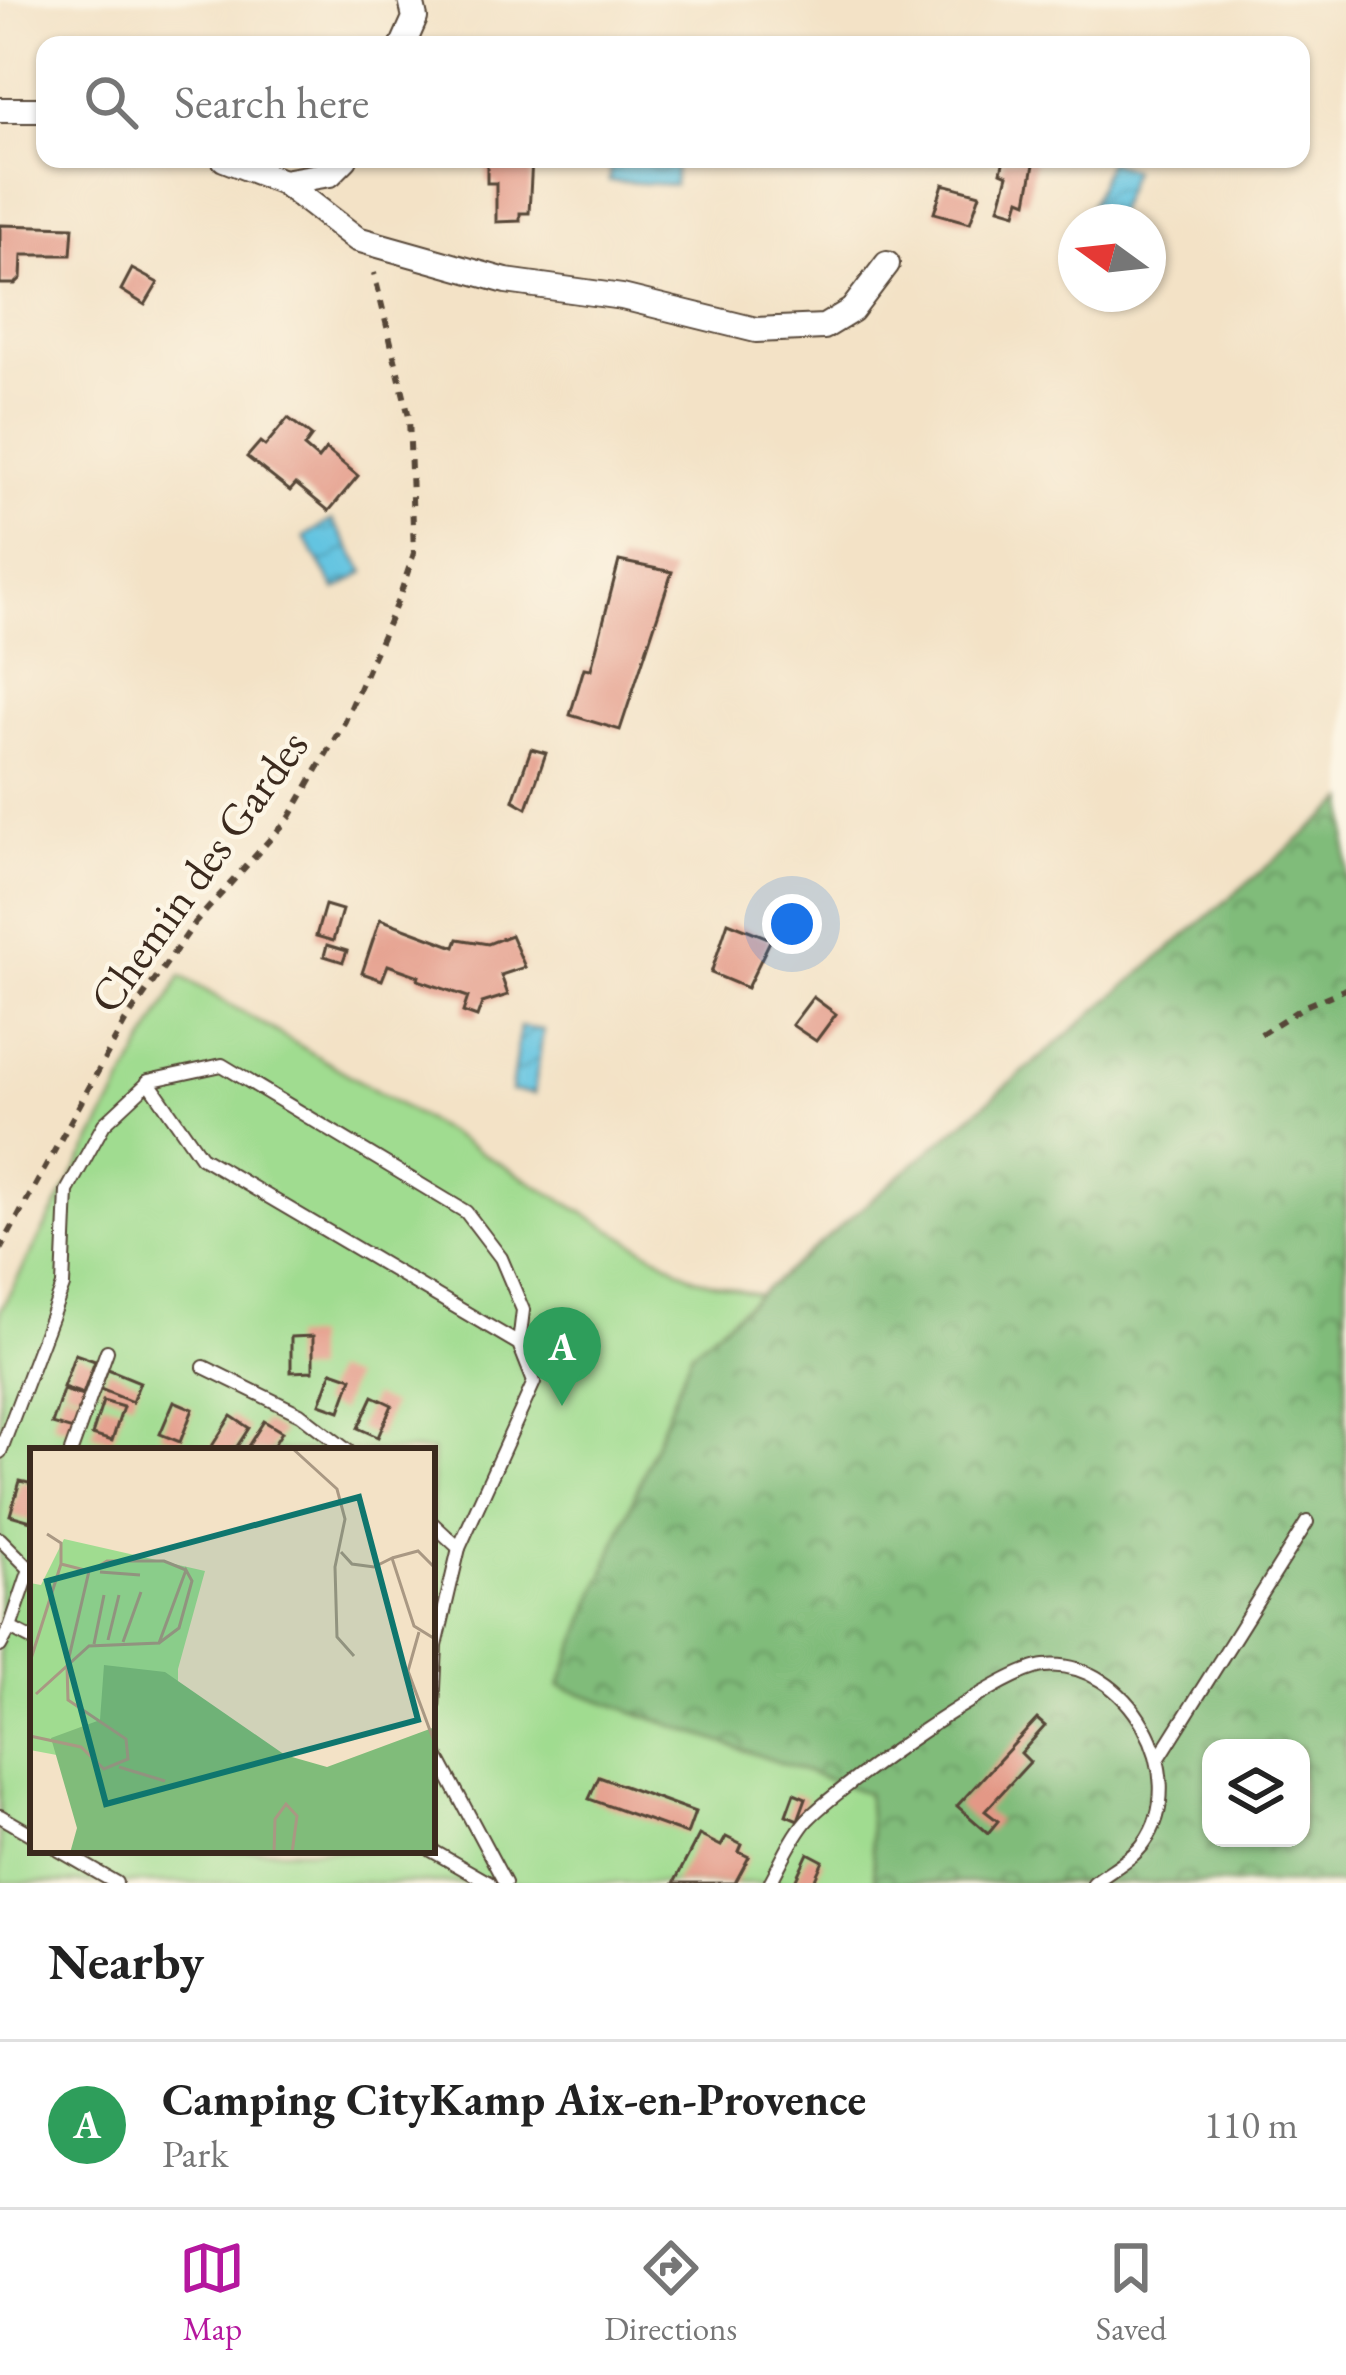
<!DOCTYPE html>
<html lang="en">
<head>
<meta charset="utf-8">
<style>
	body { margin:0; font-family:"EB Garamond",serif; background:#f6f6f6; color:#222 }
	.controls { position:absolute; right:36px; bottom:36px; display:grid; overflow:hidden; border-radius:24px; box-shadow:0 3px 9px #0004 }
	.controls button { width:108px; height:108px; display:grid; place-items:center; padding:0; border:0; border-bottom:3px solid #e0e0e0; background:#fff; color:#222; font:60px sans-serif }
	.compass { position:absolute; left:1058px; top:204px; width:108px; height:108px; border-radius:50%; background:#fff; box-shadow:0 3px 9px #0004; rotate:285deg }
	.you { position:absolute; left:792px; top:924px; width:42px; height:42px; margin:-30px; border:9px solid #fff; border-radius:50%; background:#1a73e8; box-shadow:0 0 0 18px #1a73e833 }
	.badge { display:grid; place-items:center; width:78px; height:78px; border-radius:50%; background:#b5179e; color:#fff; font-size:39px; font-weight:700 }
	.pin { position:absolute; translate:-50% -99px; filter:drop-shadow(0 3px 6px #0008) }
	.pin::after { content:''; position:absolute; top:63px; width:42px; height:36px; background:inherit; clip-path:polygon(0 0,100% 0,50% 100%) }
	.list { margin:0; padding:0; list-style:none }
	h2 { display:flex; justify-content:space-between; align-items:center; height:156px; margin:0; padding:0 48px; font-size:51px }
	h2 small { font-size:39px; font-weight:400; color:#767676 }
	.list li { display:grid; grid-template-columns:78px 1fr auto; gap:36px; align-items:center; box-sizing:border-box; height:168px; padding:0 48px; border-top:3px solid #e0e0e0 }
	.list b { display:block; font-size:45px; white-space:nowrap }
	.list p { margin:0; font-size:39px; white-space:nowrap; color:#767676 }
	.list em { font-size:39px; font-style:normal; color:#767676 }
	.icon { flex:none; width:66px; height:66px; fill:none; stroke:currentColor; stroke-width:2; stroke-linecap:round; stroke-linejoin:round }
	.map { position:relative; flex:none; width:1346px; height:1883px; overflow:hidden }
	.search { position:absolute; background:#fff; box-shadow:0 3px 9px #0004; left:36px; right:36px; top:36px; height:132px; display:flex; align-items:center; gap:30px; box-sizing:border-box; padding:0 42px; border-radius:24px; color:#767676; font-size:45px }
	.sheet { height:324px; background:#fff }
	nav { display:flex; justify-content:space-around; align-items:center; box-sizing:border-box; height:168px; border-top:3px solid #e0e0e0; background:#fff; font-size:33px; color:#767676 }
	nav a { display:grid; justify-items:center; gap:6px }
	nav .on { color:#b5179e }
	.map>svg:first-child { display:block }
	.green { fill:#a0dc90; stroke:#6e8357; stroke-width:3; fill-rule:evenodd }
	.forest { fill:url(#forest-crowns); stroke:#5e734c; stroke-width:3; fill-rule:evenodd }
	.water { fill:url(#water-waves); stroke:#4f7780; stroke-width:3 }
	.building { fill:#e39886 }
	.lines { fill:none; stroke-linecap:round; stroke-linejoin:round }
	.service-casing { stroke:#574637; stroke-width:16 }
	.minor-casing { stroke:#574637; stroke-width:28 }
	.path { stroke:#574637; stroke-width:6; stroke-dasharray:9 9; stroke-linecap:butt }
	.service { stroke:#fff; stroke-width:12 }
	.minor { stroke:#fff; stroke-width:24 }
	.labels { text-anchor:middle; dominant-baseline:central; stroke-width:9; stroke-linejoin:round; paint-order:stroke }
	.street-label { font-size:45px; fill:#3b2a1e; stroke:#fcf5e5 }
	.inset-road { fill:none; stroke:#a99883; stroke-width:3 }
	.view { fill:#0f766e; fill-opacity:0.15; stroke:#0f766e; stroke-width:6 }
	.inset-edge { fill:none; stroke:#3b2a1e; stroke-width:6 }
</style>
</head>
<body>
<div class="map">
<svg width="1346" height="1883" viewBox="0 0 1346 1883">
	<defs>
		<pattern id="forest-crowns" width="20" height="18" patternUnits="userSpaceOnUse" patternTransform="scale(3)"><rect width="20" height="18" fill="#80bc7a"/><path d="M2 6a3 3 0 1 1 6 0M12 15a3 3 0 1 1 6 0" fill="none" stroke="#6a9963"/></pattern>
		<pattern id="water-waves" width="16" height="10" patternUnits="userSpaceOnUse" patternTransform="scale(3)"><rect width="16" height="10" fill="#63c4e1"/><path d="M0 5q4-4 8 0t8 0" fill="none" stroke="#539fb6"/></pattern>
	</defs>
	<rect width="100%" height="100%" fill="#fcf5e5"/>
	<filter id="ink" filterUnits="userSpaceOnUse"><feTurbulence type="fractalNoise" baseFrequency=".00833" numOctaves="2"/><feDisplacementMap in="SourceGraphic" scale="24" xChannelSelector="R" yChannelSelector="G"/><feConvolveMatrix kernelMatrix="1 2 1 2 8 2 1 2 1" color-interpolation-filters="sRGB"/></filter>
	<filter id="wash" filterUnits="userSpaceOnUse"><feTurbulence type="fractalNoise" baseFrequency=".004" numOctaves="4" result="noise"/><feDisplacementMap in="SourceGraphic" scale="48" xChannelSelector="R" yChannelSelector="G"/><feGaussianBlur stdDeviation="2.7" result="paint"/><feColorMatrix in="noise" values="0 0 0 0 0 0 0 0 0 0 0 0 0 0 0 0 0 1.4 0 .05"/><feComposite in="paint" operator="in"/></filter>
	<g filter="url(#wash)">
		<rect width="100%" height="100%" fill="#f3e2c6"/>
		<path class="green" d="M181,976L694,1278L1012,1360L1301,1748H1211V1838L1235,1883H0V1311ZM33,1451H432V1850H33Z"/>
		<path class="forest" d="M1346,800V1883H875L867,1793L559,1686L692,1351ZM1211,1748H1301V1838H1211Z"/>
		<g class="water">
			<polygon points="611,159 676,162 674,185 609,181"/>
			<polygon points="1108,161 1132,170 1113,222 1086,218"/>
			<polygon points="332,520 365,572 336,590 304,537"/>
			<polygon points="520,1027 543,1030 534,1094 511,1091"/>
		</g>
		<g id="blocks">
			<g class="building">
				<polygon points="487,159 532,159 529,213 520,213 520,221 496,222 496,183 487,183"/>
				<polygon points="1004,159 1035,159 1027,202 1020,199 1016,213 999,208 1008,175 1001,172"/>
				<polygon points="943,184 980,194 970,223 934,213"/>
				<polygon points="0,225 73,227 71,255 22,255 21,278 15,284 0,284"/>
				<polygon points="132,269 158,283 145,305 121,290"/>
				<polygon points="288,418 312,436 304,447 318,459 326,449 358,476 329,511 296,484 290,491 247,457 260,442 265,446"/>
				<polygon points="619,561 672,572 620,730 570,715 584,668 591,669"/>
				<polygon points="531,749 546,753 527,808 513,800"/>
				<polygon points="325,905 342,910 333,941 316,936"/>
				<polygon points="380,919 455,947 458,939 488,944 511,935 525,967 501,975 508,995 482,1003 477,1017 463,1012 468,997 418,980 419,976 388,965 382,980 362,973"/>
				<polygon points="728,922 771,939 747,988 711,973"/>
				<polygon points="327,945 347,951 343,962 324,956"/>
				<polygon points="813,997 836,1014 816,1041 792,1025"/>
				<polygon points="313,1336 313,1371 291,1372 291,1337"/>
				<polygon points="75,1354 95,1361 83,1394 63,1387"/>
				<polygon points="108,1369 140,1382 132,1402 100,1389"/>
				<polygon points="332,1371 352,1378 340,1411 320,1404"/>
				<polygon points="63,1390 83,1396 73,1430 52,1424"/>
				<polygon points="373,1396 392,1405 378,1437 358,1428"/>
				<polygon points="103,1401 123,1407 112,1441 92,1435"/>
				<polygon points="174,1401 193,1409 180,1442 160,1434"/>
				<polygon points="231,1416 249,1428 234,1451 219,1451 212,1446"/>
				<polygon points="264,1421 282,1432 270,1451 245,1451"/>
				<polygon points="20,1481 33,1484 31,1521 10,1515"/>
				<polygon points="1037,1719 1045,1726 1021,1753 1030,1762 985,1811 998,1821 988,1833 957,1806"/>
				<polygon points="599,1777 695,1812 687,1834 589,1799"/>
				<polygon points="794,1793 806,1798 798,1820 786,1815"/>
				<polygon points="699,1835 721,1846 726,1837 742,1845 739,1852 749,1857 735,1883 674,1883"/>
				<polygon points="808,1853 823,1861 813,1883 794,1883"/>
			</g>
		</g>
	</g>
	<g filter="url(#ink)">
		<use href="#blocks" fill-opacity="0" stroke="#574637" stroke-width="3"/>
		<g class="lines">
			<g class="service-casing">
				<g id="service">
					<polyline points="204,1367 300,1414 348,1451"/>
					<polyline points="71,1451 107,1351"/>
					<polyline points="0,1452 63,1286 67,1191 104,1124 149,1082"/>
					<polyline points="432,1523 459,1548"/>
					<polyline points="0,1539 30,1569 10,1628"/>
					<polyline points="0,1646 10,1628 33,1640"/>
					<polyline points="432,1730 436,1646 459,1548 534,1382 519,1344 523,1310 501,1258 466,1212 222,1065 148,1081 201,1157 519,1344"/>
					<polyline points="432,1746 505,1883"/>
					<polyline points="1159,1758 1307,1522"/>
					<polyline points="0,1816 33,1835"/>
					<polyline points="59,1850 116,1883"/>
					<polyline points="431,1850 489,1883"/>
					<path d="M770,1883C781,1863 792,1837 807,1820C839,1786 1002,1670 1044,1666C1127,1658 1193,1775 1144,1843C1134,1858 1109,1871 1094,1883"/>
				</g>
			</g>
			<g class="minor-casing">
				<g id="minor">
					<polyline points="403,45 415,18 411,0"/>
					<polyline points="0,110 45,110"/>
					<polyline points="224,159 283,182 357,239 506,281 622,297 756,330 824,327 852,310 887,264"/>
					<polyline points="283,182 330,174 345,159"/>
				</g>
			</g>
			<g class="path">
				<polyline points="1261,1034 1305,1006 1346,989"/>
				<polyline points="0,1250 125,1022 195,923 290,817 345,721 399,598 414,553 409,417 374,273"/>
			</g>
			<use href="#service" class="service"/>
			<use href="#minor" class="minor"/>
		</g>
	</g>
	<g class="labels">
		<g class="street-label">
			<text transform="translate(198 871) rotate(-54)">Chemin des Gardes</text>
		</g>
	</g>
	<g transform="translate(30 1448)">
		<rect width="405" height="405" fill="#f3e2c6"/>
		<path d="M34,91L175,123L148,221V277L48,311L0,302V135L11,137Z" fill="#a0dc90"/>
		<path d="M74,217L135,224L255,307L297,319L405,279V405H40L47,380L21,290L70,272Z" fill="#80bc7a"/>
		<path class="inset-road" d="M262,0L307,41L315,71L305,119L307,189L324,208M311,104L322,116L344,119L362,110L384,178L405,191M362,110L388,103L405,120M61,123L77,113H134L156,122M70,124L110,127M389,184L378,223L405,296M78,192L89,147M93,194L111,144M64,196L74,147M0,214L31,116V95L17,86M6,246L59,198L129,195L156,122L162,133L149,180L129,195M0,288L51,299L74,321L98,311L96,291L38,252L37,218L59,123L31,116M89,319L135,333M244,405L245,371L256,356L267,368L262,405"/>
		<path class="view" d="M329,49L388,272L76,356L17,133Z"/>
		<rect width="405" height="405" class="inset-edge"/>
	</g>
</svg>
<div class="controls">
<button><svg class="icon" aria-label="layers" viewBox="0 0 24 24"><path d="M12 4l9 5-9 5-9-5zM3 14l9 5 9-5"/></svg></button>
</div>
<svg class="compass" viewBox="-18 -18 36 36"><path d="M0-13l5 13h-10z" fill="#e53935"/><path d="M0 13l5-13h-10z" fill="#767676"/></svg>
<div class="you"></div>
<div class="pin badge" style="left:562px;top:1406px;background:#2e9e5b">A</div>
<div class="search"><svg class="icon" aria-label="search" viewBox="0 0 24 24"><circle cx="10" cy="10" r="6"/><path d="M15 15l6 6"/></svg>Search here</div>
</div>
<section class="sheet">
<h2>Nearby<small></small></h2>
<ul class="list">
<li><span class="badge" style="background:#2e9e5b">A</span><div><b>Camping CityKamp Aix-en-Provence</b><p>Park</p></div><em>110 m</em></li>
</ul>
</section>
<nav>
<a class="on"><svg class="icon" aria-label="map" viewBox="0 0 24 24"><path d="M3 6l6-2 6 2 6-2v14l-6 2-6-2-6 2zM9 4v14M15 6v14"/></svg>Map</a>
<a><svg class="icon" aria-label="directions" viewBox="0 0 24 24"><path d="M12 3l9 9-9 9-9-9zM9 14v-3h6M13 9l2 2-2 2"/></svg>Directions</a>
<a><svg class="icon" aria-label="saved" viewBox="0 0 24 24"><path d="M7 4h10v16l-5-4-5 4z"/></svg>Saved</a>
</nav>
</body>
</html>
